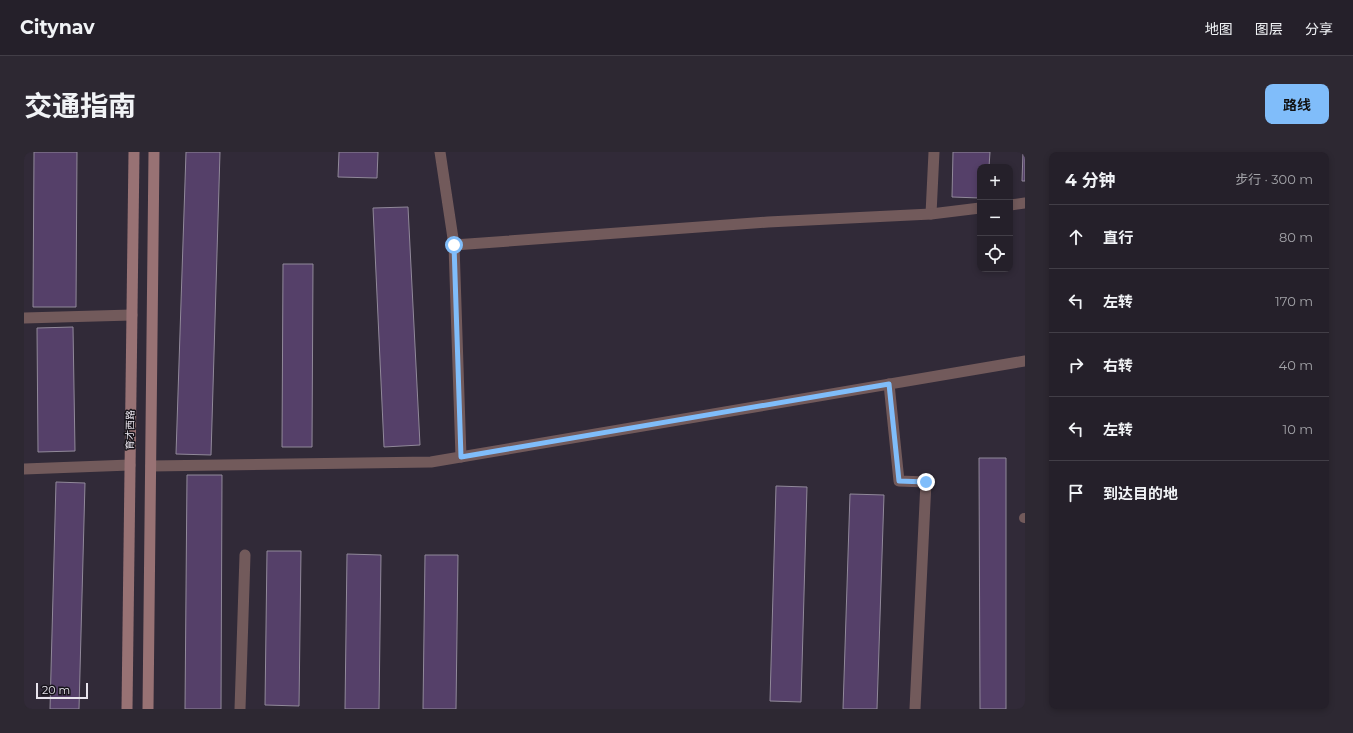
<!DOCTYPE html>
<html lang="zh">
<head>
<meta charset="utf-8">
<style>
	body { margin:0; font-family:Montserrat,"Noto Sans SC",sans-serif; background:#2d2832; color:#f1f3f6 }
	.controls { position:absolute; right:12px; top:12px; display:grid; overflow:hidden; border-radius:8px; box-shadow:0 2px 6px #0003 }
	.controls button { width:36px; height:36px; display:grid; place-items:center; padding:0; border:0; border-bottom:1px solid #423e47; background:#25202a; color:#f1f3f6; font:20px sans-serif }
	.scale { position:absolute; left:12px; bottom:10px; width:52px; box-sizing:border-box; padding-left:4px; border:2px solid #e8e4ed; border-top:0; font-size:11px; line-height:14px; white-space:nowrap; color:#e8e4ed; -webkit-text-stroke:3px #17141b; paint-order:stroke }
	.stop { position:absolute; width:12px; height:12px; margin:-9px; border:3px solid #80bdfa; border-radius:50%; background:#fff }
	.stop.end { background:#80bdfa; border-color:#fff; box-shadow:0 1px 4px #0008 }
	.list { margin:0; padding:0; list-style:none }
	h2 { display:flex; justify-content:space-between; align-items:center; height:52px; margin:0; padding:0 16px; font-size:17px }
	h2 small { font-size:13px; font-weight:400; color:#a3a3a8 }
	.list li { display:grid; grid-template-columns:26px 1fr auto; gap:12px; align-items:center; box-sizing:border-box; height:64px; padding:0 16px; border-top:1px solid #423e47 }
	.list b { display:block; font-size:15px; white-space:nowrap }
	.list em { font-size:13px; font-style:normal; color:#a3a3a8 }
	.icon { flex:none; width:22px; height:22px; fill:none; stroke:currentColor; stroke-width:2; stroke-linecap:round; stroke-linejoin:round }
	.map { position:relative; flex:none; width:1001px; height:557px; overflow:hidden; border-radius:8px }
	header { display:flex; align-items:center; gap:24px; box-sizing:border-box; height:56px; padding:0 20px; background:#25202a; border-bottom:1px solid #423e47 }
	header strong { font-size:19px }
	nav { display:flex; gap:22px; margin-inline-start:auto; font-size:14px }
	.intro { display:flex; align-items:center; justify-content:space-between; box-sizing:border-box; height:96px; padding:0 24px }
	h1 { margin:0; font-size:28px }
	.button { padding:10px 18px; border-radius:8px; background:#80bdfa; color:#111; font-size:14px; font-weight:700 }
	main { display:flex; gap:24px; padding:0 24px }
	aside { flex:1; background:#25202a; border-radius:8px; box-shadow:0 2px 6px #0003 }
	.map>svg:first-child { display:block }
	.building { fill:#554069; stroke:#91899a }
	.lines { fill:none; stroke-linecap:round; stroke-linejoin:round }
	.service { stroke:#725a5b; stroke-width:10 }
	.minor { stroke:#725a5b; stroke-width:11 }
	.secondary { stroke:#987274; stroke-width:11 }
	.route { stroke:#80bdfa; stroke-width:5 }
	.labels { text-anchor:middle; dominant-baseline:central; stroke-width:3; stroke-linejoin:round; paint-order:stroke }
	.street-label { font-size:10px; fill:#e8e4ed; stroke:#17141b }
</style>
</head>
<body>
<header>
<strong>Citynav</strong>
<nav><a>地图</a><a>图层</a><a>分享</a></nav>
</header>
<div class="intro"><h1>交通指南</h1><a class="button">路线</a></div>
<main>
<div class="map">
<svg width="1001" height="557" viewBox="0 0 1001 557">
	<rect width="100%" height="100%" fill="#312a38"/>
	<g class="building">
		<polygon points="10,0 53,0 52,155 9,155"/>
		<polygon points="162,0 196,0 187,303 152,302"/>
		<polygon points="315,0 354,0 353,26 314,25"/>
		<polygon points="929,0 966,0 965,15 956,15 956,46 928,45"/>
		<polygon points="999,0 1001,0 1001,29 998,29"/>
		<polygon points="384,55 396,293 360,295 349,56"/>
		<polygon points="259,112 289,112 288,295 258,295"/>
		<polygon points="49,175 51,299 14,300 13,176"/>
		<polygon points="955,306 982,306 982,557 956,557"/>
		<polygon points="163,323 198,323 197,557 161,557"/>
		<polygon points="32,330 61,331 55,557 26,557"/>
		<polygon points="752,334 783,335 777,550 746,549"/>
		<polygon points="826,342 860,343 853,557 819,557"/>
		<polygon points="243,399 277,399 275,554 241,553"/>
		<polygon points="323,402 357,403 355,557 321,557"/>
		<polygon points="401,403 434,403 432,557 399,557"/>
	</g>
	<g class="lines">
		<polyline class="service" points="1000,366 1001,366"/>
		<g class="minor">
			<polyline points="416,0 430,93 437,305"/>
			<polyline points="986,53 1001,51"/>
			<polyline points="907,62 910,0"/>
			<polyline points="430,93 744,70 907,62 956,56"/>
			<polyline points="0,166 108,163"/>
			<polyline points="865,232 875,329 902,330 891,557"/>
			<polyline points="127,314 407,310 1001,209"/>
			<polyline points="0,317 106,313"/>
			<polyline points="216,557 221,403"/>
		</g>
		<g class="secondary">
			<polyline points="103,557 110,0"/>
			<polyline points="124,557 130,0"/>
		</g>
	</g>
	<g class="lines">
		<polyline class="route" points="430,93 437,305 865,232 875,329 902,330"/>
	</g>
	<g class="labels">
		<g class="street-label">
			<text transform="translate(106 278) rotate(-89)">育才西路</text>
		</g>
	</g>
</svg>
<div class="controls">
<button>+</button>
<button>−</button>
<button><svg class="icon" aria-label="locate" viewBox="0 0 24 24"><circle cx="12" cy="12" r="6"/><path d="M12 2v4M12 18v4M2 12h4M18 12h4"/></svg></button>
</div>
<div class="scale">20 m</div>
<div class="stop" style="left:430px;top:93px"></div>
<div class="stop end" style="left:902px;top:330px"></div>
</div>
<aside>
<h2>4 分钟<small>步行 · 300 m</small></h2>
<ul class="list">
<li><svg class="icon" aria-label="ahead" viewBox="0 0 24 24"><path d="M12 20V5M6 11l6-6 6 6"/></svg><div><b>直行</b></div><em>80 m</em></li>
<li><svg class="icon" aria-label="left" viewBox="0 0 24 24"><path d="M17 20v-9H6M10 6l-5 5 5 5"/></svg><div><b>左转</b></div><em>170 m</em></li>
<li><svg class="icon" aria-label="right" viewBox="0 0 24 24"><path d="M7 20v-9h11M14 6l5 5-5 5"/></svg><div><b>右转</b></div><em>40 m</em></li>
<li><svg class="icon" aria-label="left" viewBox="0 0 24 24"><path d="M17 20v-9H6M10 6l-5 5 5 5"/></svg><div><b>左转</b></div><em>10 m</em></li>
<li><svg class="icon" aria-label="arrive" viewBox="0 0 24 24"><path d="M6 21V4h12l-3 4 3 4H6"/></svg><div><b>到达目的地</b></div></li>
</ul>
</aside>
</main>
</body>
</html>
